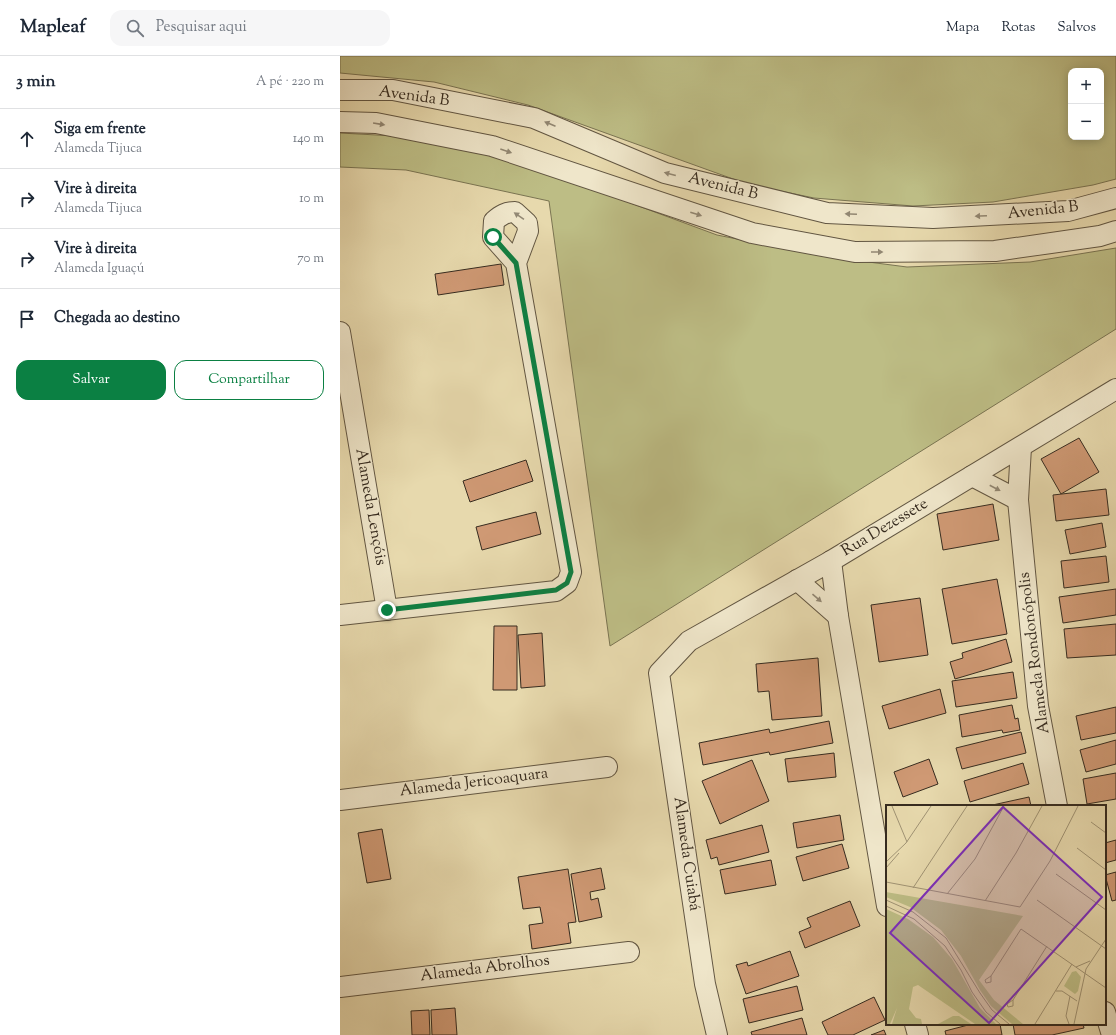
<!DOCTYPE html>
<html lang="pt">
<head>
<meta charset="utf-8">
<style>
	body { margin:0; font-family:"Sorts Mill Goudy",serif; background:#f6f6f7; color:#1f2937 }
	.controls { position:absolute; right:12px; top:12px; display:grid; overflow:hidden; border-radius:8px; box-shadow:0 2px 10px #0003 }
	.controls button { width:36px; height:36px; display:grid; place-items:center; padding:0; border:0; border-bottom:1px solid #e0e1e3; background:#fff; color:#1f2937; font:20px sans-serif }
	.stop { position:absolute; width:12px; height:12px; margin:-9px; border:3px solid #0b8043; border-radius:50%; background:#fff }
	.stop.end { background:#0b8043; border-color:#fff; box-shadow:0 1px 4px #0008 }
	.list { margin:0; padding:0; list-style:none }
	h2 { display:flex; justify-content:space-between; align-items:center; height:52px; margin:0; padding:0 16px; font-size:17px }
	h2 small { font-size:13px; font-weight:400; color:#747a83 }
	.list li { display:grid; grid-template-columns:26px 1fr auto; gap:12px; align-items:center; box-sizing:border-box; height:60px; padding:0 16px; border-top:1px solid #e0e1e3 }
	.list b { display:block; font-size:15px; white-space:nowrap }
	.list p { margin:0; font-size:13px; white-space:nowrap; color:#747a83 }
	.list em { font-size:13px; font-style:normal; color:#747a83 }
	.actions { display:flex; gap:8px; padding:12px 16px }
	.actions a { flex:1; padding:9px 0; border:1px solid #0b8043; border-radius:12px; text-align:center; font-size:14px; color:#0b8043 }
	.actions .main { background:#0b8043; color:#fff }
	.icon { flex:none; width:22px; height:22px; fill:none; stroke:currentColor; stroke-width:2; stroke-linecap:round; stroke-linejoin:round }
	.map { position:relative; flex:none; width:776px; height:979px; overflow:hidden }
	header { display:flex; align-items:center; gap:24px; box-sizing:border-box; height:56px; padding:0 20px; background:#fff; border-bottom:1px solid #e0e1e3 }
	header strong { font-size:19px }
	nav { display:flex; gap:22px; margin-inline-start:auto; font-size:14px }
	.search { width:280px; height:36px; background:#f6f6f7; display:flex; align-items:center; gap:10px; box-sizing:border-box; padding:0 14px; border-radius:12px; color:#747a83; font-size:15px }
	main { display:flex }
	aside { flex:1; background:#fff }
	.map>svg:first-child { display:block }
	.green { fill:#bdbd85; stroke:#7a7452; fill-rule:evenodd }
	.building { fill:#cf9974; stroke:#362b1f }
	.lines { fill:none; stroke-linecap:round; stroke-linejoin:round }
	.street-casing { stroke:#625642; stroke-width:22 }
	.street { stroke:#efe6ca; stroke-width:20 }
	.oneway { fill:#928874 }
	.route { stroke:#0b8043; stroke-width:5 }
	.labels { text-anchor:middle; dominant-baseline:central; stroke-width:3; stroke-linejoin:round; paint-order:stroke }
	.street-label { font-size:16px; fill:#362b1f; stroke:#efe6ca }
	.inset-road { fill:none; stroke:#a09374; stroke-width:1 }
	.view { fill:#7b2cbf; fill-opacity:0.15; stroke:#7b2cbf; stroke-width:2 }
	.inset-edge { fill:none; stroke:#362b1f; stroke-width:2 }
</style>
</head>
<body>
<header>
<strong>Mapleaf</strong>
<div class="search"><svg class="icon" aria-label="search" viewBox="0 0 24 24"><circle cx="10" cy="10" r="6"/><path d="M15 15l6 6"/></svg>Pesquisar aqui</div>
<nav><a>Mapa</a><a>Rotas</a><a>Salvos</a></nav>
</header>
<main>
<aside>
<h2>3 min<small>A pé · 220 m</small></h2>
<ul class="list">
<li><svg class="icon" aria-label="ahead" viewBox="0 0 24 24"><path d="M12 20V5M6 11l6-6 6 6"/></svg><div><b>Siga em frente</b><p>Alameda Tijuca</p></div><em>140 m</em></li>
<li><svg class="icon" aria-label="right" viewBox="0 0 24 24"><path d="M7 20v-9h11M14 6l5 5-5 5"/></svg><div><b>Vire à direita</b><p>Alameda Tijuca</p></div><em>10 m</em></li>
<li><svg class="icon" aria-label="right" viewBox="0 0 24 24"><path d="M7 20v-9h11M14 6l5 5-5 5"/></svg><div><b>Vire à direita</b><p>Alameda Iguaçú</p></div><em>70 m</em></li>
<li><svg class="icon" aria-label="arrive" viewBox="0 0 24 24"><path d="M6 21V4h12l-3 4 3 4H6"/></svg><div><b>Chegada ao destino</b></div></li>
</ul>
<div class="actions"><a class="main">Salvar</a><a>Compartilhar</a></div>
</aside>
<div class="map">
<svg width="776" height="979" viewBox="0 0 776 979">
	<rect width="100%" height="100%" fill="#e7d9ad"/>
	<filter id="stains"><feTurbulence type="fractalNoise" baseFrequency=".005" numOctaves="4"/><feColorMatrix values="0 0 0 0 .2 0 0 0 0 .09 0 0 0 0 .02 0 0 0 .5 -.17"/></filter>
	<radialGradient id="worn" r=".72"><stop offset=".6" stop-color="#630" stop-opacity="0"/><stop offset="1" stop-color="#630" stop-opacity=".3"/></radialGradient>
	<g class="green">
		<path d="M0,0H776V123L753,129L653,146L573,150L474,142L407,128L188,49L94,26L0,17ZM731,15H761V81H731Z"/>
		<polygon points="0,77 55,80 166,101 377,179 482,200 567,211 690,206 776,192 776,273 270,590 209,145 66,114 0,111"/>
	</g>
	<g class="building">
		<polygon points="161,208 164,229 98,239 95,218"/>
		<polygon points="739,382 759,416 721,438 701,403"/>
		<polygon points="186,404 193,425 130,446 123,425"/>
		<polygon points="766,433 769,459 716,465 713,439"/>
		<polygon points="653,448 659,484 603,494 597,458"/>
		<polygon points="196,456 201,478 142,494 136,471"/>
		<polygon points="762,467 766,491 730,498 725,474"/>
		<polygon points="766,500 769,526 724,532 721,505"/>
		<polygon points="657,523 667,578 612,588 602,533"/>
		<polygon points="776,533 776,559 723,567 719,541"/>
		<polygon points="580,542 588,599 539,606 531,549"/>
		<polygon points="776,568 776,599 727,602 724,573"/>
		<polygon points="154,570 177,570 177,634 153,634"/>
		<polygon points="202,577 205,630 181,632 178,579"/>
		<polygon points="666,583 672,606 615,623 610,606 623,602 622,597"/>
		<polygon points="478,602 482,660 432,664 429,635 418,636 416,608"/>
		<polygon points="673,616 677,642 616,651 612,625"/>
		<polygon points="600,633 606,657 549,673 542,650"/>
		<polygon points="672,649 675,663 678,662 680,674 663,677 662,674 622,681 619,659"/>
		<polygon points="776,651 776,677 741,684 736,660"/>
		<polygon points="489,665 493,687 430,699 429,696 363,709 359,687 429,673 430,677"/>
		<polygon points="681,676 686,697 622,713 616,692"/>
		<polygon points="776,684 776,708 746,716 740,694"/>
		<polygon points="494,697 496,721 448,726 445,703"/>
		<polygon points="589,703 598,728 563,741 554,716"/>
		<polygon points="412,704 429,745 380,768 362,725"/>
		<polygon points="683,707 689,728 630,746 624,725"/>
		<polygon points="776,717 776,743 747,748 743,723"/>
		<polygon points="689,741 691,750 648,750"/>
		<polygon points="500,759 504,784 457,792 453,767"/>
		<polygon points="422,769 429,796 379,809 377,801 371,803 366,784"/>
		<polygon points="42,773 51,823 27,827 18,777"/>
		<polygon points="776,784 776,804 765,807 765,787"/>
		<polygon points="502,788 509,812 463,825 456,801"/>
		<polygon points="431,804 436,829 385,838 380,814"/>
		<polygon points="261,812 265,833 250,836 251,844 258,842 262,861 239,866 231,818"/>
		<polygon points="228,813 236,866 228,867 231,887 192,893 189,869 203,867 200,851 183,853 178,821"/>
		<polygon points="776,816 776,844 772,845 765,819"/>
		<polygon points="510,845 520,870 465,892 459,876 471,871 467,862"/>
		<polygon points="450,895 459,920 406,938 396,909 407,906 408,910"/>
		<polygon points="457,930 463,954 409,967 403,943"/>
		<polygon points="534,941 545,964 513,979 488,979 482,966"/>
		<polygon points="115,952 117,979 92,979 91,954"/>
		<polygon points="89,954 90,979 72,979 71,955"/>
		<polygon points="462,962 467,979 412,979 411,976"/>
		<polygon points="632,968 660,968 662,979 606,979 605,975"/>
		<polygon points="673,968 743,968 744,972 712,979 675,979"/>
		<polygon points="544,974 546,979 531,979"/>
	</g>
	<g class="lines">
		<g class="street-casing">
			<g id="street">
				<polyline points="0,34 53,34 194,62 325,117 487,157 593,162 728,155 776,142"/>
				<polyline points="0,66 36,67 152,90 412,177 515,196 655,195 760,180 776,175"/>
				<polyline points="0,276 47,554"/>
				<polyline points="681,391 678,444 698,650 717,750"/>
				<polyline points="632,420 678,444"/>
				<polyline points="491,505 498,560 547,850"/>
				<polyline points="457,524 498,560"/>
				<path d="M0,559L216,535L227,527L231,516L176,207L153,181L154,165C161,159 166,156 175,156L187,167L188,175L176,207"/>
				<polyline points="0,744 267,711"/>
				<polyline points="0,931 289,896"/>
				<polyline points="765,956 772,979"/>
				<polyline points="575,968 578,979"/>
				<polyline points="377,979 365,928 319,617 349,585 491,505 776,333"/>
			</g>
		</g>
		<use href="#street" class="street"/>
	</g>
	<defs><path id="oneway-solid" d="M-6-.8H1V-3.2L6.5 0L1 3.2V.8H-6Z"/></defs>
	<g class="oneway">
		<use href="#oneway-solid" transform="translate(39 68) rotate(9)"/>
		<use href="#oneway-solid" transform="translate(210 68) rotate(-157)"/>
		<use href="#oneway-solid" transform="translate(166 95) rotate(19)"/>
		<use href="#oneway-solid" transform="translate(330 118) rotate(-165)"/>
		<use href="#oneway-solid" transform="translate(356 158) rotate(18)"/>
		<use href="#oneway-solid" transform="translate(511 158) rotate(-177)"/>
		<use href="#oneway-solid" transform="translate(179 160) rotate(-146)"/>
		<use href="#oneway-solid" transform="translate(641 160) rotate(177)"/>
		<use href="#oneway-solid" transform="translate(537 196)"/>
		<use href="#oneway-solid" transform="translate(655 432) rotate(28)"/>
		<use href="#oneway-solid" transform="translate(477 542) rotate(41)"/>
	</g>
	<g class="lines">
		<polyline class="route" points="47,554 216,534 227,527 231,516 176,207 153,181"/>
	</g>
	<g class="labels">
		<g class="street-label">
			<text transform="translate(74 41) rotate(8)">Avenida B</text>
			<text transform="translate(383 131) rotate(14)">Avenida B</text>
			<text transform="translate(703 155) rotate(-6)">Avenida B</text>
			<text transform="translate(30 451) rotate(80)">Alameda Lençóis</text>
			<text transform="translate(545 472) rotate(-31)">Rua Dezessete</text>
			<text transform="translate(695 597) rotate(-97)">Alameda Rondonópolis</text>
			<text transform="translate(134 727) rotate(-7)">Alameda Jericoaquara</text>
			<text transform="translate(346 798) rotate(82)">Alameda Cuiabá</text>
			<text transform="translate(145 913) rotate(-7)">Alameda Abrolhos</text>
		</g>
	</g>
	<g transform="translate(546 749)">
		<rect width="220" height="220" fill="#e7d9ad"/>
		<path d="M0,87L137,111L93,175L108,195L137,219H126L105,201L94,185L75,151L55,125L24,102L0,92ZM0,104L22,114L47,132L66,154L94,203L110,219H89L32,180L27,182L23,204L30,213L35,214L36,219H6L11,203L4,219H0ZM190,166L195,172L192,186L189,189L178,181L186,167ZM67,211H73L85,219H52Z" fill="#bdbd85"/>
		<path class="inset-road" d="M6,1L21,37M205,17L220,28M191,43L220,65M0,57L20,38L45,1M0,63L13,48M170,69L220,105M0,77L134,102L164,56L192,1M27,83L81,1M61,89L89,54L118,1M0,95L27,107L60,133L94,188L106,205L123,219M151,95L220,144M99,96L130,48L156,1M0,101L28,114L59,141L75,165L86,187L100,207L114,219M190,162L204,156M105,171V177L100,178L99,175L105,171L135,124L220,183M170,186H176L191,196M127,195V201L122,202L121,199L127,195L161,141M149,219L186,159M183,219L180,211L184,191M188,219L200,164L220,134"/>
		<path class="view" d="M117,2L216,92L103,218L4,128Z"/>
		<rect width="220" height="220" class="inset-edge"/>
	</g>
	<rect width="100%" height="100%" filter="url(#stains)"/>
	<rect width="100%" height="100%" fill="url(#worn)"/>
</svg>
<div class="controls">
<button>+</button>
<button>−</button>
</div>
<div class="stop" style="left:153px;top:181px"></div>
<div class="stop end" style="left:47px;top:554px"></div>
</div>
</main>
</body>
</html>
